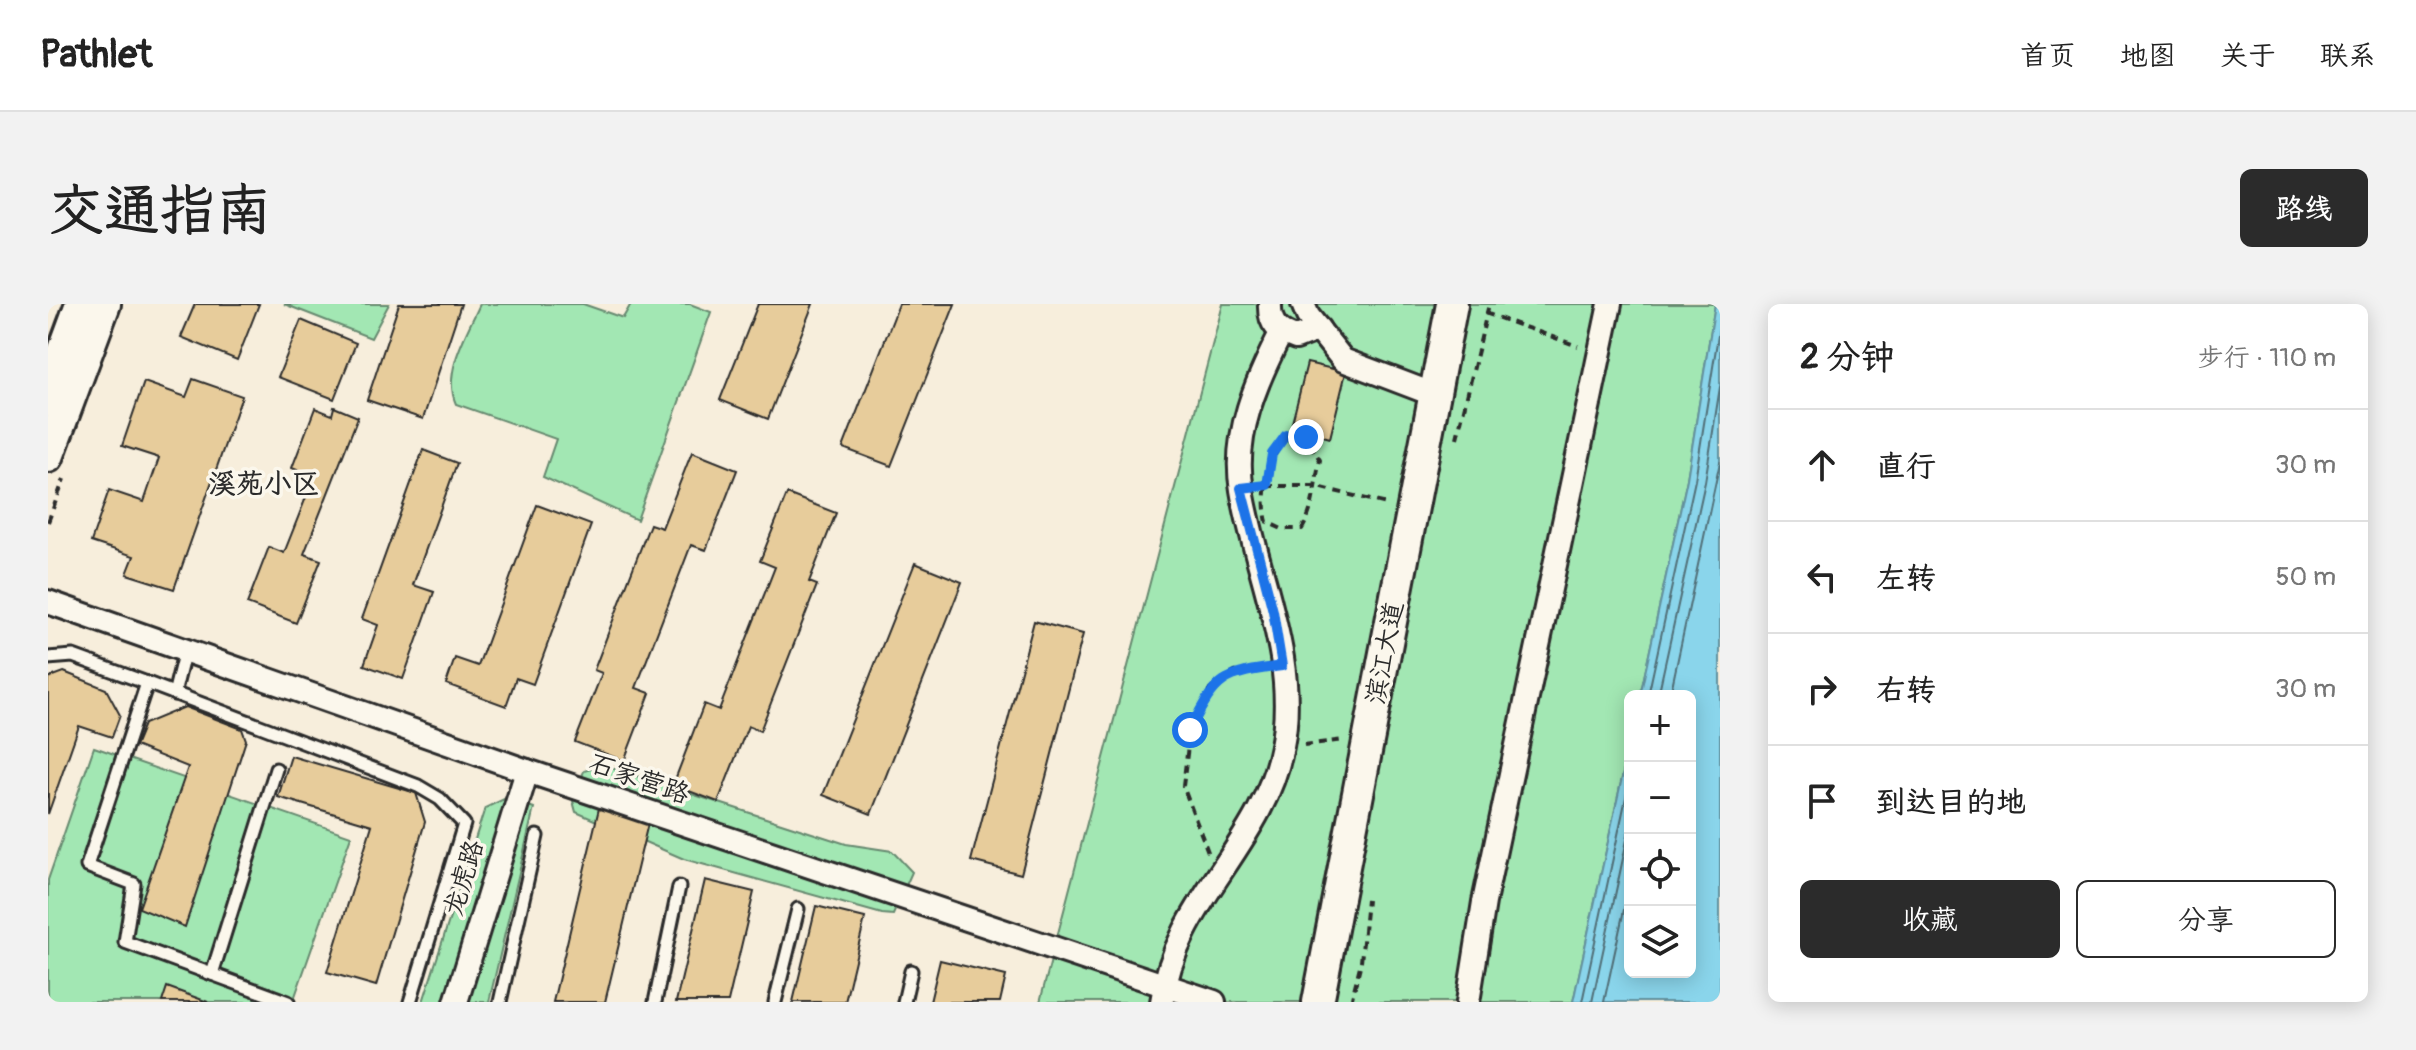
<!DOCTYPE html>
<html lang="zh">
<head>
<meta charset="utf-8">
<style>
	body { margin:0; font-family:Pangolin,"LXGW WenKai TC",sans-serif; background:#f2f2f2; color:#222 }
	.controls { position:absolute; right:24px; bottom:24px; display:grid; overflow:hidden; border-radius:12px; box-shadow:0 4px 20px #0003 }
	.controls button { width:72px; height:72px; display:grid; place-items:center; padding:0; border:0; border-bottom:2px solid #e0e0e0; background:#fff; color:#222; font:40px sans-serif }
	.stop { position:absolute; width:24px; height:24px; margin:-18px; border:6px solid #1a73e8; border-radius:50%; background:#fff }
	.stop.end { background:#1a73e8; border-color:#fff; box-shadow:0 2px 8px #0008 }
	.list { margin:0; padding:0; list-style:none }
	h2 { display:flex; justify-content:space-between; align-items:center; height:104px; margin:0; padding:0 32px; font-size:34px }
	h2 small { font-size:26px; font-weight:400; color:#767676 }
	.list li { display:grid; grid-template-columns:52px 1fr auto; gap:24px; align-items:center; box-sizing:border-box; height:112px; padding:0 32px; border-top:2px solid #e0e0e0 }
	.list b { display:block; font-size:30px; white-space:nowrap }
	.list em { font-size:26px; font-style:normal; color:#767676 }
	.actions { display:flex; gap:16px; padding:24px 32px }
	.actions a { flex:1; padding:18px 0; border:2px solid #2b2b2b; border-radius:12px; text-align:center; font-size:28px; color:#2b2b2b }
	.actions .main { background:#2b2b2b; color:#fff }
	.icon { flex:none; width:44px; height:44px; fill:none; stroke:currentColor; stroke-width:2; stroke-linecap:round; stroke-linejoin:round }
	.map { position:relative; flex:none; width:1672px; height:698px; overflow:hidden; border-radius:12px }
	header { display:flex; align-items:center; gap:48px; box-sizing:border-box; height:112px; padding:0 40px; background:#fff; border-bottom:2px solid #e0e0e0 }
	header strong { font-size:38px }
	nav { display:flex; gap:44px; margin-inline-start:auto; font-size:28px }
	.intro { display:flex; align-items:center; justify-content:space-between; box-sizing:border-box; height:192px; padding:0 48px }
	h1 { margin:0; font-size:56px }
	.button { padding:20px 36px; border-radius:12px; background:#2b2b2b; color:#fff; font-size:28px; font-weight:700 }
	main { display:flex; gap:48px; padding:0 48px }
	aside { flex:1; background:#fff; border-radius:12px; box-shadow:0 4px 20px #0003 }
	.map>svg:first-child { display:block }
	.green { fill:#a2e7b3; stroke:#66896f; stroke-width:2 }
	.water { fill:#8ad5eb; stroke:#64919e; stroke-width:2 }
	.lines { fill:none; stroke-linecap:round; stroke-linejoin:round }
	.shore { stroke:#516f78; stroke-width:2 }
	.building { fill:#e7cc9b; stroke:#2b2b2b; stroke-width:2 }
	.lane-casing { stroke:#2b2b2b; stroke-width:17 }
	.street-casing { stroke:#2b2b2b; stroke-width:28 }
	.secondary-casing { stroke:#2b2b2b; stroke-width:36 }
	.primary-casing { stroke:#2b2b2b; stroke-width:40 }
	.path { stroke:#2b2b2b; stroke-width:4; stroke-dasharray:8 6; stroke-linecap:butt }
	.lane { stroke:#fbf7ec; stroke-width:11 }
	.street { stroke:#fbf7ec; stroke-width:22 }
	.secondary { stroke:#fbf7ec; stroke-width:30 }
	.primary { stroke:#fbf7ec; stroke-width:34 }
	.route { stroke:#1a73e8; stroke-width:10 }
	.labels { text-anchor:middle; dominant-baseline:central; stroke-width:7; stroke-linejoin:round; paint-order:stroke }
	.street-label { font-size:26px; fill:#2b2b2b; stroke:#fbf7ec }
	.neighbourhood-label { font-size:28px; font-weight:bold; fill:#2b2b2b; stroke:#fbf7ec }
</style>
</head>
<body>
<header>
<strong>Pathlet</strong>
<nav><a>首页</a><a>地图</a><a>关于</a><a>联系</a></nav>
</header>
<div class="intro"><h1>交通指南</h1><a class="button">路线</a></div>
<main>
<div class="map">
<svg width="1672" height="698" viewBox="0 0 1672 698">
	<rect width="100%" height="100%" fill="#f7eedc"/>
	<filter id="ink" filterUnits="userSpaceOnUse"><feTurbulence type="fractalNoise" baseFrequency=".0125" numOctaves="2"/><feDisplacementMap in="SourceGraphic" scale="16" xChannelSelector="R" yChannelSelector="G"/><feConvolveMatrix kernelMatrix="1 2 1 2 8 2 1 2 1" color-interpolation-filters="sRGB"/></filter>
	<g filter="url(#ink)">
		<g class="green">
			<polygon points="236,0 341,0 323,34"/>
			<path d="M432,0H535L575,14L583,0H642L663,8L589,216L495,173L508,135L408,100C394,69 419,29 432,0Z"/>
			<polygon points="1175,0 1667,0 1639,175 1592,392 1582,392 1582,437 1525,698 992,698"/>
			<polygon points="46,443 303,532 245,698 0,698 0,576"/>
			<polygon points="554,461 798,540 844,547 864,568 845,611 834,610 636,555 528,508 525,497 536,467"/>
			<polygon points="458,494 486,504 441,698 375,698 437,504"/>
		</g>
		<polygon class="water" points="1667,0 1672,0 1672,698 1525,698 1582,437 1582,668 1642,668 1642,392 1592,392 1639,175"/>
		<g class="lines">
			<g class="shore">
				<polyline points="1600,392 1647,176 1672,19"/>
				<polyline points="1610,392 1657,178 1672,83"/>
				<polyline points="1622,392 1672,158"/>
				<polyline points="1534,698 1582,475"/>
				<polyline points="1544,698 1582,522"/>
				<polyline points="1556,698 1582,578"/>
			</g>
		</g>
		<g class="building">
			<polygon points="147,0 211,0 189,56 133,33"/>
			<polygon points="351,0 413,0 375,115 319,96"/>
			<polygon points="710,0 765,0 720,115 672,96"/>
			<polygon points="851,0 907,0 843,162 795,144"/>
			<polygon points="253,16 308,39 286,95 230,73"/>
			<polygon points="1259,59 1298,68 1282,134 1243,123"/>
			<polygon points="145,75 194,92 126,285 79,270 86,252 43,238 61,186 96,198 111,154 74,142 96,78 138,93"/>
			<polygon points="286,103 310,113 256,250 273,256 248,319 199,300 221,243 236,249 266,173 244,164 267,104 284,111"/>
			<polygon points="375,146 409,159 365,281 386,288 355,375 316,361 330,321 314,315"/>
			<polygon points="644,148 689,166 658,246 643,241 588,384 602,389 576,457 527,438 554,369 546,366 602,220 614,224"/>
			<polygon points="739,190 788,209 761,278 769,281 712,427 700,422 670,498 625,481 656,400 671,406 727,263 712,257"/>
			<polygon points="489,201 543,221 485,380 468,374 458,402 398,380 407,354 430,362"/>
			<polygon points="867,259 914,278 823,510 775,491"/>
			<polygon points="986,317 1035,330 973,570 923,557"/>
			<polygon points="16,368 58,385 72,411 64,433 31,422 0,510 0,374"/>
			<polygon points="137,403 194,425 198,436 137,623 91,604 140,463 87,442 96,420"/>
			<polygon points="243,452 368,489 377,518 328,682 279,668 324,521 230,493"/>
			<polygon points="552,500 602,511 557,698 505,698"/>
			<polygon points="657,576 706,588 680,698 628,698"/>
			<polygon points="768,602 817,614 797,698 745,698"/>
			<polygon points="892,656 958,672 952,698 882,698"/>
			<polygon points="119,683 160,698 114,698"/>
		</g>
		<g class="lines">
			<g class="lane-casing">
				<g id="lane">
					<polyline points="0,354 25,352 99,379"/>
					<polyline points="126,390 137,346"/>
					<polyline points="164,670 228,465"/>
					<polyline points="240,698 77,638 86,580 39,562 99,379 370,482 392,495 416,520 362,698"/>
					<polyline points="452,698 489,532"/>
					<polyline points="607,698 631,583"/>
					<polyline points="727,698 750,605"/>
					<polyline points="856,698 863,667"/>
				</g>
			</g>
			<g class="street-casing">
				<g id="street">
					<path d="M1222,0C1221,20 1230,28 1248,34L1271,25"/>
					<polyline points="1255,0 1260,12 1295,56 1387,91"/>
					<polyline points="0,298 479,467 1166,698"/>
					<polyline points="408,698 479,467"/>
					<path d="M1114,698C1127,597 1216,540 1234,442C1251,355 1208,270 1194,186C1184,131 1209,76 1233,29"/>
					<polyline points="1420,698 1436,598 1562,0"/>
				</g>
			</g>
			<g class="secondary-casing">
				<g id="secondary">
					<polyline points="0,153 57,0"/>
					<polyline points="1270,698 1404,0"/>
				</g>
			</g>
			<g class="primary-casing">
				<polyline id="primary" points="0,95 35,0"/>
			</g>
			<g class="path">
				<polyline points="1437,9 1530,42"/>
				<path d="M1238,131L1258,133L1272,156C1266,181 1267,203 1254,225H1234L1219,218C1212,189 1221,154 1238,131Z"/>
				<polyline points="1409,134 1441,0"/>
				<polyline points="1218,182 1266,182 1339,200"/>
				<polyline points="0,218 16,175"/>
				<polyline points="1256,441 1295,436"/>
				<polyline points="1160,548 1135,482 1142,426 1162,386 1187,368 1212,365"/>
				<polyline points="1303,698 1313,658 1319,596"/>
			</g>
			<use href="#lane" class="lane"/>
			<use href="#street" class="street"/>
			<use href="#secondary" class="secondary"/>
			<use href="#primary" class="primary"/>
		</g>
	</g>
	<g class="lines" filter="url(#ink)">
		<path class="route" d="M1142,426C1169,372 1174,370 1234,362L1225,307L1193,184L1219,181L1224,150L1238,131L1258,133"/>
	</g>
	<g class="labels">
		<g class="street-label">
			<text transform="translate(1337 349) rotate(-79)">滨江大道</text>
			<text transform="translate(591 475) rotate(19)">石家营路</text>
			<text transform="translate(416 574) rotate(-73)">龙虎路</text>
		</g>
		<g class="neighbourhood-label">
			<text x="216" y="180">溪苑小区</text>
		</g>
	</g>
</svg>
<div class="controls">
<button>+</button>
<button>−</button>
<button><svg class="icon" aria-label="locate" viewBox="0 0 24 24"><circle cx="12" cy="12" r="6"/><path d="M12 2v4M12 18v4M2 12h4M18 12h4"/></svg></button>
<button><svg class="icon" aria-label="layers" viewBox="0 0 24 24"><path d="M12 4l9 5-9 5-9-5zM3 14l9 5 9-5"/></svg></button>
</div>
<div class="stop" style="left:1142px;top:426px"></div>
<div class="stop end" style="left:1258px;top:133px"></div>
</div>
<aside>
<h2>2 分钟<small>步行 · 110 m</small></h2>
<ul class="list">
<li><svg class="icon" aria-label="ahead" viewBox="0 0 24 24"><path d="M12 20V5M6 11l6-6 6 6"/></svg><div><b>直行</b></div><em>30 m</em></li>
<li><svg class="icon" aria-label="left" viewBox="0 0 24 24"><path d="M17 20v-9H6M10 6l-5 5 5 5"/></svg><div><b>左转</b></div><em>50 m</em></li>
<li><svg class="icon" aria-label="right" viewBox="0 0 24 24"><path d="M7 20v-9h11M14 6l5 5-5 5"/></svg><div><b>右转</b></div><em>30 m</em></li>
<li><svg class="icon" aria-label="arrive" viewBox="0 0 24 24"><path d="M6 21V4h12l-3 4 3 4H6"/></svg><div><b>到达目的地</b></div></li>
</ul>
<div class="actions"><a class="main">收藏</a><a>分享</a></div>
</aside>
</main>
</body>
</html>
